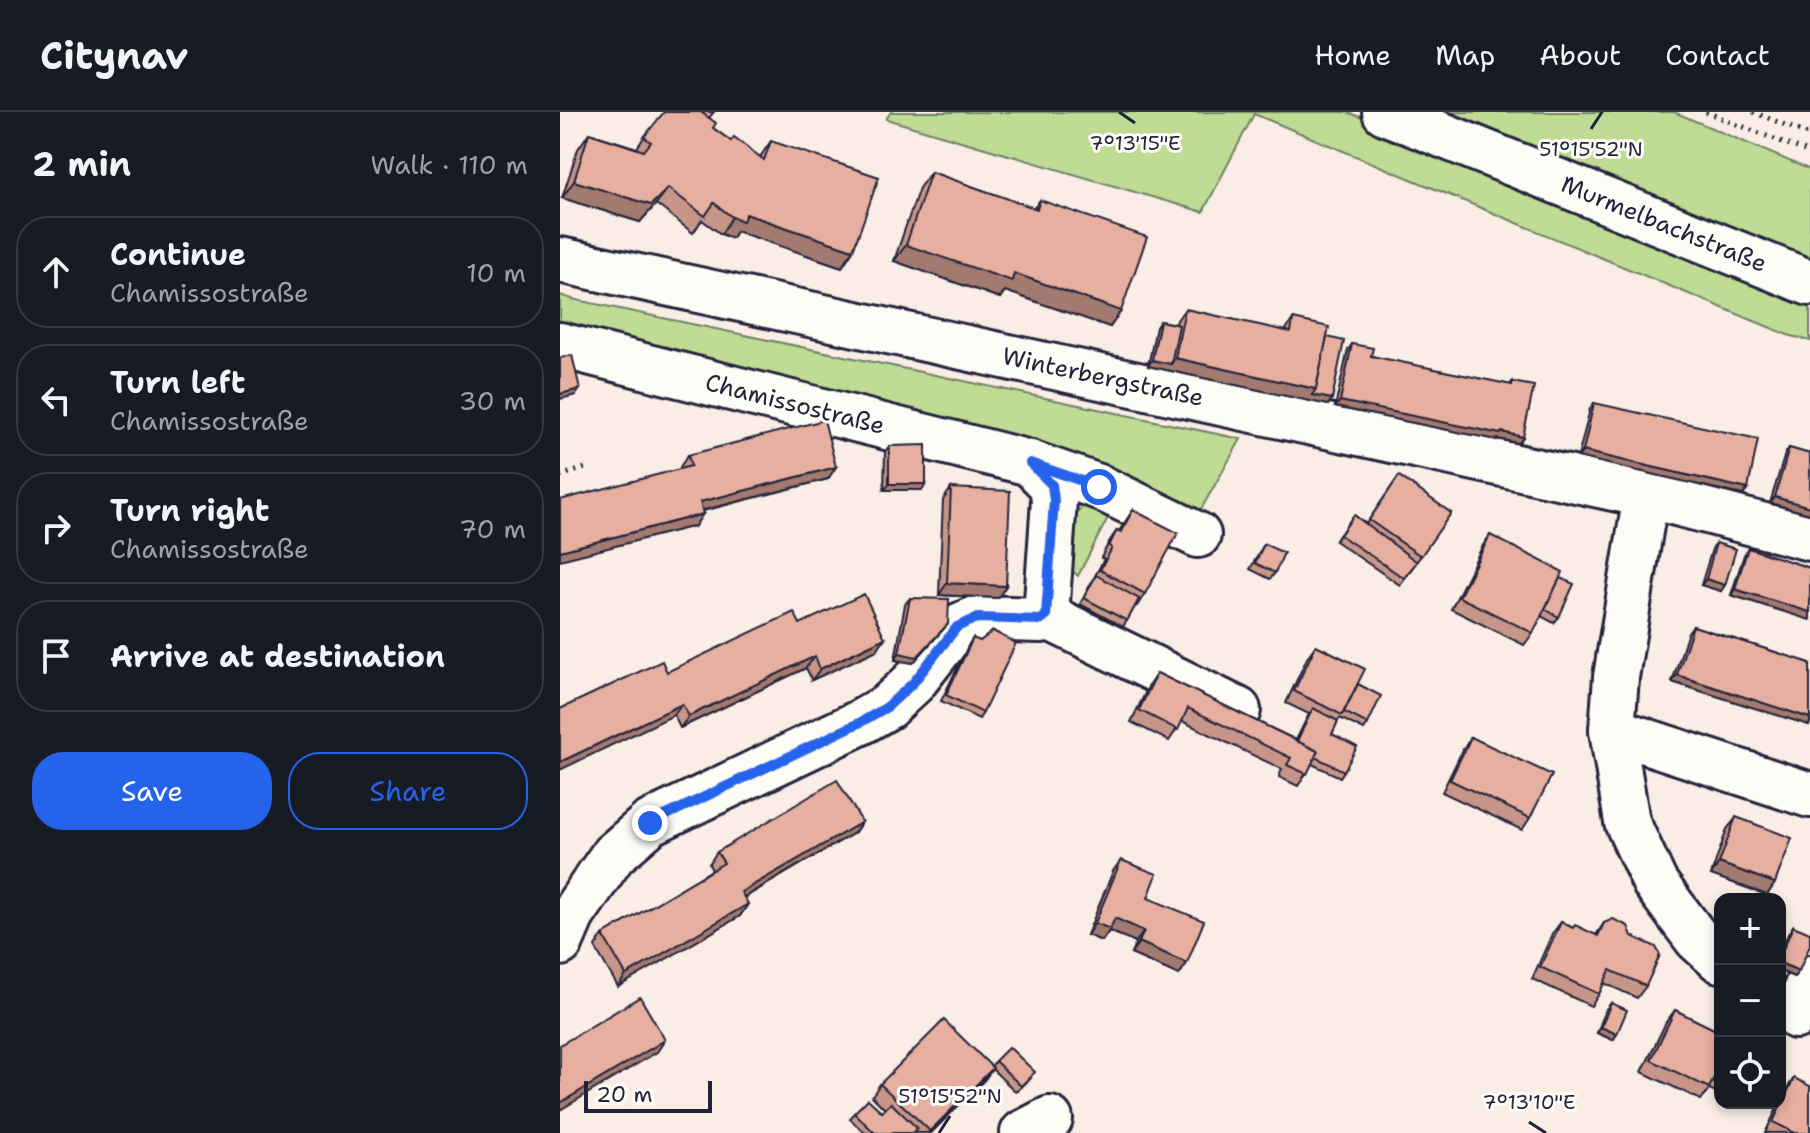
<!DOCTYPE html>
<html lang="en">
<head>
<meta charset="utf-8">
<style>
	body { margin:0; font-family:"Shantell Sans",sans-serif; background:#242831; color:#f1f3f6 }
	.controls { position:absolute; right:24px; bottom:24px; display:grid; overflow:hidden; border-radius:16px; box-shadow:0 4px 12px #0003 }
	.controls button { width:72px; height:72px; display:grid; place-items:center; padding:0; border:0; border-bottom:2px solid #363941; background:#171b24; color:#f1f3f6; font:40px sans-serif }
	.scale { position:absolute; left:24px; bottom:20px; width:128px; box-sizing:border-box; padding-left:8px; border:4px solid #22223b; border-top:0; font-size:22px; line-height:28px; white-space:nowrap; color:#22223b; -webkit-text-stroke:6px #fdfcf7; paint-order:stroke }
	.stop { position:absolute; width:24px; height:24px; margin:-18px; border:6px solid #2563eb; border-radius:50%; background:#fff }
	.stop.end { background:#2563eb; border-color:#fff; box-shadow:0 2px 8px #0008 }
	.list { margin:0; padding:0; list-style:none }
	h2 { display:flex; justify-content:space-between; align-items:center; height:104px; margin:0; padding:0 32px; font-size:34px }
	h2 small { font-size:26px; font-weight:400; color:#9ea1a6 }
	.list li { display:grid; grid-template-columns:52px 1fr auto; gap:24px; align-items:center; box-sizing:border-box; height:112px; margin:0 16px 16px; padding:0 16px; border:2px solid #363941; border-radius:32px }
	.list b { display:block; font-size:30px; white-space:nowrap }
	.list p { margin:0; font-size:26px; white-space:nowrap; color:#9ea1a6 }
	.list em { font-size:26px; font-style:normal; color:#9ea1a6 }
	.actions { display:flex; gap:16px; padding:24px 32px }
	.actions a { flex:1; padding:18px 0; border:2px solid #2563eb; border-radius:32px; text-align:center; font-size:28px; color:#2563eb }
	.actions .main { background:#2563eb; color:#fff }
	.icon { flex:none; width:44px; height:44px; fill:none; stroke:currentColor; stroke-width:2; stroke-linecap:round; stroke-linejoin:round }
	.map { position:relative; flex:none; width:1250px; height:1021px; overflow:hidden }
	header { display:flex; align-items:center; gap:48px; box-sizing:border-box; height:112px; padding:0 40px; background:#171b24; border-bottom:2px solid #363941 }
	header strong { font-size:38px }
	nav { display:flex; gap:44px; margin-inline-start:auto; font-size:28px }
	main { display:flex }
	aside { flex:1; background:#171b24 }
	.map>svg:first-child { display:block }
	.green { fill:#bedc93; stroke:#707f67; stroke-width:2 }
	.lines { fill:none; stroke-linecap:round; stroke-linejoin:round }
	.minor-casing { stroke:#22223b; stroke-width:50 }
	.path { stroke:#22223b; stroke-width:5; stroke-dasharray:2 6; stroke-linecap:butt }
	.minor { stroke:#fdfcf7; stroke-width:44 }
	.wall { fill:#c79689; stroke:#22223b; stroke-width:2 }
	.shaded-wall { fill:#a27a6f; stroke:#22223b; stroke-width:2 }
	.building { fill:#e7af9f; stroke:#22223b; stroke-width:2 }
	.route { stroke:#2563eb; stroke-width:10 }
	.ticks { fill:none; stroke:#22223b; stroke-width:3 }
	.labels { text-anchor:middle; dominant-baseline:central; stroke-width:6; stroke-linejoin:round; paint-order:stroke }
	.street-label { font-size:24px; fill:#22223b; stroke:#fdfcf7 }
	.ticks-label { font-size:20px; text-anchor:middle; fill:#22223b; stroke:#fdfcf7; stroke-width:6; stroke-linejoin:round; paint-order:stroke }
</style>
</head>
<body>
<header>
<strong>Citynav</strong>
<nav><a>Home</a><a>Map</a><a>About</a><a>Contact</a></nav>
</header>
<main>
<aside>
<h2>2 min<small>Walk · 110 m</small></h2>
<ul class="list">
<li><svg class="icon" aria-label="ahead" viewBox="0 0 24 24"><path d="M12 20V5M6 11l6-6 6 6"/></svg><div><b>Continue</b><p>Chamissostraße</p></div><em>10 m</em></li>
<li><svg class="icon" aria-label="left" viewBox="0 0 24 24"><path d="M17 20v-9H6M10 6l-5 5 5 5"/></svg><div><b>Turn left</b><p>Chamissostraße</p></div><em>30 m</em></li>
<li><svg class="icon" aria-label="right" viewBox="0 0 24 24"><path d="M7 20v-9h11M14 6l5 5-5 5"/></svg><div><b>Turn right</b><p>Chamissostraße</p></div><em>70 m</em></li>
<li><svg class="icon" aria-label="arrive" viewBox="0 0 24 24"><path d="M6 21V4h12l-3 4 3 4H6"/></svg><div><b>Arrive at destination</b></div></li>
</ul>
<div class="actions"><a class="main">Save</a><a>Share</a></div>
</aside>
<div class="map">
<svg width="1250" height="1021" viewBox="0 0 1250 1021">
	<rect width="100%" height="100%" fill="#f9ede5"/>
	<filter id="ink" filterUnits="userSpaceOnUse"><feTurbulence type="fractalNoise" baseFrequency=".0125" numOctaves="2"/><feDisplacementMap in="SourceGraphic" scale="16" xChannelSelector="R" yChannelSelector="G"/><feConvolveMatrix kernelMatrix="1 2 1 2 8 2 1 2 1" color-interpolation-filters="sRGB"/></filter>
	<g filter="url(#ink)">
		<g class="green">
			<polygon points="331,0 787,0 1139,138 1250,188 1250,229 1228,223 694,2 643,100 326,7"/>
			<polygon points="890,0 1114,0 1248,57 1250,56 1250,148"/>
			<polygon points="0,183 12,187 681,327 636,406 0,220"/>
			<path d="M529,390L555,392L518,464L507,454C508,424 502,410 529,390Z"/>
		</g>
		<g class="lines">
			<g class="minor-casing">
				<g id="minor">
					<polyline points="825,0 1250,171"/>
					<polyline points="0,148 1086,383 1250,426"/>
					<polyline points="0,233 470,351 492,373 494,388 486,504 481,508 417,506 397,515 353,571 327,595 301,610 90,711 53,743 12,803 0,831"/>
					<polyline points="470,351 539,375 638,423"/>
					<polyline points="1086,383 1056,565 1052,618 1067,710 1095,771 1137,827 1160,848"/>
					<polyline points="486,504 678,598"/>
					<polyline points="1052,618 1250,683"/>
					<polyline points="1236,904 1250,866"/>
					<polyline points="463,1021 490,1007"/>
				</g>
			</g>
			<g class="path">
				<polyline points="1146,0 1250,41"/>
				<polyline points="1193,0 1250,23"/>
				<polyline points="0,364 25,356"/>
			</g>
			<use href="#minor" class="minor"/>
		</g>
		<g class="wall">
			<polygon points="149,6 153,16 171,29 200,45 211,29 293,138 282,155 176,119 172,126 161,122 142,108 133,121 96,92 80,110 2,86 18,37 29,21 77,36 84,25"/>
			<polygon points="371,60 474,96 480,88 561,199 550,215 445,179 440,186 334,149 359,76"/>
			<polygon points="625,197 725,219 733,207 767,225 772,287 768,293 588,254 596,215 600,209 616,212 617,208"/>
			<polygon points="792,232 811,244 950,273 952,270 959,331 938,327 937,328 775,295 788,238"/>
			<polygon points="1034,291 1188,377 1183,383 1018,345 1030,297"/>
			<polygon points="329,334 366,372 362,378 324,378 325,340"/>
			<polygon points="1229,336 1250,342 1250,402 1210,391 1225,342"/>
			<polygon points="128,343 268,367 143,399 135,414 120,355"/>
			<polygon points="839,364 891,401 840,473 775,429 794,403 806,412"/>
			<polygon points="391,376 438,486 379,483 383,388"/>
			<polygon points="573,398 585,482 577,494 576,493 563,515 520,492 544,447 541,446 549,430 557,418 559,419"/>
			<polygon points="930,423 1000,466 999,505 994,511 981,504 973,521 964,533 891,497 922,435"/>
			<polygon points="1156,431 1161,479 1141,473 1152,437"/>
			<polygon points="704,432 715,461 710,467 690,457"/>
			<polygon points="1188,436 1250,456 1250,508 1171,483 1184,443"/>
			<polygon points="350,486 388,512 353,551 335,548 345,492"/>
			<polygon points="240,512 317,538 252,568 246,556 120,616 114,603 107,560"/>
			<polygon points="1133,514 1250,551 1250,611 1249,613 1112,570 1128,520"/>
			<polygon points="413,526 423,601 419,607 381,589 409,532"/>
			<polygon points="756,533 798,572 808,612 804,618 780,606 778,609 772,622 784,659 780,665 752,652 738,674 719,665 722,657 622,609 609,629 571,610 589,573 597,561 736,628 749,602 726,591 748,544"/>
			<polygon points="911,625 970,706 962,718 882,680 903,637"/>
			<polygon points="1176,706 1215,771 1207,783 1151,763 1167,717"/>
			<polygon points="302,710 294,721 184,786 188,792 180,804 58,875 35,835 43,823 152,758 149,752 157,740"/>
			<polygon points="561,748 588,786 627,851 619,863 571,842 576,830 549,819 542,829 527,823 553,759"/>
			<polygon points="1001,810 1013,816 1036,823 1044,811 1086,874 1077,886 1044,871 1039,882 1031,894 972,867 992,822"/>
			<polygon points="1233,814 1239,859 1234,865 1220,859 1220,840 1229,820"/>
			<polygon points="1051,891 1057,922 1053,928 1037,921 1046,897"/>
			<polygon points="1115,898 1160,920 1160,982 1149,977 1141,988 1082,960 1106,910"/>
			<polygon points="435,949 471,966 456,980 432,957 424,968 371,1021 305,1021 290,1007 294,1001 322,1000 325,997 312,984 320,972 431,955"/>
			<polygon points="1234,966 1250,1021 1205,1021 1226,978"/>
		</g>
		<g class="shaded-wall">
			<polygon points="14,69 108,76 96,92 80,110 2,86"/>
			<polygon points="186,102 293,138 282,155 176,119 172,126 161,122 172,105"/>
			<polygon points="346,133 454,161 561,199 550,215 445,179 440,186 334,149"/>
			<polygon points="615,246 756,277 772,287 768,293 588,254 592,248 611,252"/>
			<polygon points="20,277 16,283 0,287 0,282"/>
			<polygon points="780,289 942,320 963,325 959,331 938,327 937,328 775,295"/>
			<polygon points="1023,339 1188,377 1183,383 1018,345"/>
			<polygon points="276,355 268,367 132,401 140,390"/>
			<polygon points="329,372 366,372 362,378 324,378"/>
			<polygon points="1215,385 1250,395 1250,402 1210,391"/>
			<polygon points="143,402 135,414 0,448 0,439"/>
			<polygon points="1146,467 1165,473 1161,479 1141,473"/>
			<polygon points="387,471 446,474 438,486 379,483"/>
			<polygon points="1175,477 1250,500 1250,508 1171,483"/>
			<polygon points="388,512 353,551 335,548 339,541"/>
			<polygon points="325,526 317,538 252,568 260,557"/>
			<polygon points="255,544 246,556 120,616 129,604"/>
			<polygon points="1117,563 1250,606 1250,611 1249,613 1112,570"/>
			<polygon points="122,592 114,603 0,658 0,650"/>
			<polygon points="302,710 294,721 172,792 181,780"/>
			<polygon points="1159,751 1215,771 1207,783 1151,763"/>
			<polygon points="188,792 180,804 58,875 66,863"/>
			<polygon points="555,806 584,819 576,830 549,819 542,829 527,823 535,811"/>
			<polygon points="579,830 627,851 619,863 571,842"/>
			<polygon points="1220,851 1239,859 1234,865 1220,859"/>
			<polygon points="1041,915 1057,922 1053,928 1037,921"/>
			<polygon points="105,928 97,940 0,998 0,991"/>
			<polygon points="433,956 424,968 371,1021 368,1021"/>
		</g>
		<g class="building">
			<polygon points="104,0 141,0 156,11 153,16 171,29 174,25 204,48 211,29 319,65 293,138 186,102 183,109 172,105 154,91 145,104 108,76 91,93 14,69 29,21 84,39 91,30 84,25"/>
			<polygon points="141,0 154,0 149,6"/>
			<polygon points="371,60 477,97 480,88 587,125 561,199 454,161 452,169 346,133"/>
			<polygon points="625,197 731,220 733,207 769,215 756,277 615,246"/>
			<polygon points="600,209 619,213 611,252 592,248"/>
			<polygon points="767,225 784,229 772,287 752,283 756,277"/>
			<polygon points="792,232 813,236 811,244 952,273 952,270 974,274 963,325 942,320 941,322 780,289"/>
			<polygon points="12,243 20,277 0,282 0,246"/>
			<polygon points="1034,291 1198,327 1188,377 1023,339"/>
			<polygon points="264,308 276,355 140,390 143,402 0,439 0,388 131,354 128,343"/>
			<polygon points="366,333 366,372 329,372 329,334"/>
			<polygon points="1229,336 1250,342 1250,395 1215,385"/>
			<polygon points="839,364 891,401 861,444 809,408"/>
			<polygon points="391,376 450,379 446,474 387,471"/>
			<polygon points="573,398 618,421 585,482 540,458 552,436 549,434 557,418 561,420"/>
			<polygon points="794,403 857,450 844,466 780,423"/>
			<polygon points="930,423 1003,460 973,521 899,485"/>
			<polygon points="1156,431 1176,437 1165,473 1146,467"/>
			<polygon points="704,432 724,441 715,461 695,451"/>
			<polygon points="1188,436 1250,456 1250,500 1175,477"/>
			<polygon points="536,463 579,487 567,509 524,486"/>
			<polygon points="1000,466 1014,472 999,505 985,497"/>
			<polygon points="304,482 325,526 260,557 255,544 129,604 122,592 0,650 0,597 102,549 107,560 234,500 240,512"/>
			<polygon points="350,486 389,487 388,512 357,545 339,541"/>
			<polygon points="1133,514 1250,551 1250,606 1117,563"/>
			<polygon points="433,519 456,531 423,601 386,583 413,526 420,529"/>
			<polygon points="756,533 805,557 782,603 734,579"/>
			<polygon points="597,561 758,639 747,662 727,653 731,646 628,596 618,618 579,598"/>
			<polygon points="798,572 821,584 808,612 784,600"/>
			<polygon points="753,596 778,609 772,622 797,635 784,659 755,645 758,639 737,629"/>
			<polygon points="911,625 992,663 970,706 890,668"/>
			<polygon points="277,668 302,710 181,780 188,792 66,863 43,823 164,751 157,740"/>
			<polygon points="1176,705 1232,726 1215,771 1159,751"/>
			<polygon points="561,748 597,762 588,786 644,809 627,851 579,830 584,819 555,806 550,817 535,811"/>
			<polygon points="1053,807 1068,814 1072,824 1096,835 1100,843 1086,874 1050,858 1039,882 980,855 1001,810 1013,816 1015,813 1038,824 1044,811"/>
			<polygon points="1233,814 1250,821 1250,833 1239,859 1220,851 1220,844"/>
			<polygon points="80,885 105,928 0,991 0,933"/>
			<polygon points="1051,891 1067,898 1057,922 1041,915"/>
			<polygon points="1115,898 1160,920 1160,954 1149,976 1091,948"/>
			<polygon points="384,908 433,956 370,1019 320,972"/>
			<polygon points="449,935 475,960 461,974 435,949"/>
			<polygon points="1160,954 1160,974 1152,970"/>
			<polygon points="1234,966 1250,974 1250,1021 1235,1021 1213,1010"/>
			<polygon points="308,987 322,1000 331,991 357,1016 352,1021 315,1021 294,1001"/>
		</g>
	</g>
	<g class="lines" filter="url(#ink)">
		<polyline class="route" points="90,711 301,610 327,595 353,571 397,515 417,506 481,508 486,504 494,388 492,373 470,351 539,375"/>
	</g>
	<path class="ticks" d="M559,0L575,11M1031,17L1042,0M969,1010L986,1021M379,1021L390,1004"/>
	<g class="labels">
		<g class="street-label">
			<text transform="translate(1104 112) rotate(22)">Murmelbachstraße</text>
			<text transform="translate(543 265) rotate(12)">Winterbergstraße</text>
			<text transform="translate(235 292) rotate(14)">Chamissostraße</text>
		</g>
	</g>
	<g class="ticks-label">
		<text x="575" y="38">7°13'15"E</text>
		<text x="1031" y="44">51°15'52"N</text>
		<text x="390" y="991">51°15'52"N</text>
		<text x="969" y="997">7°13'10"E</text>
	</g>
</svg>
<div class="controls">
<button>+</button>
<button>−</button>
<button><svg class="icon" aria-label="locate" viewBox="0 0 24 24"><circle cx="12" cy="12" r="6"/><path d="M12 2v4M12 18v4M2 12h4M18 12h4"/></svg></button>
</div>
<div class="scale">20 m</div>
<div class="stop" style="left:539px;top:375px"></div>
<div class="stop end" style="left:90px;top:711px"></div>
</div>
</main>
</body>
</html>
